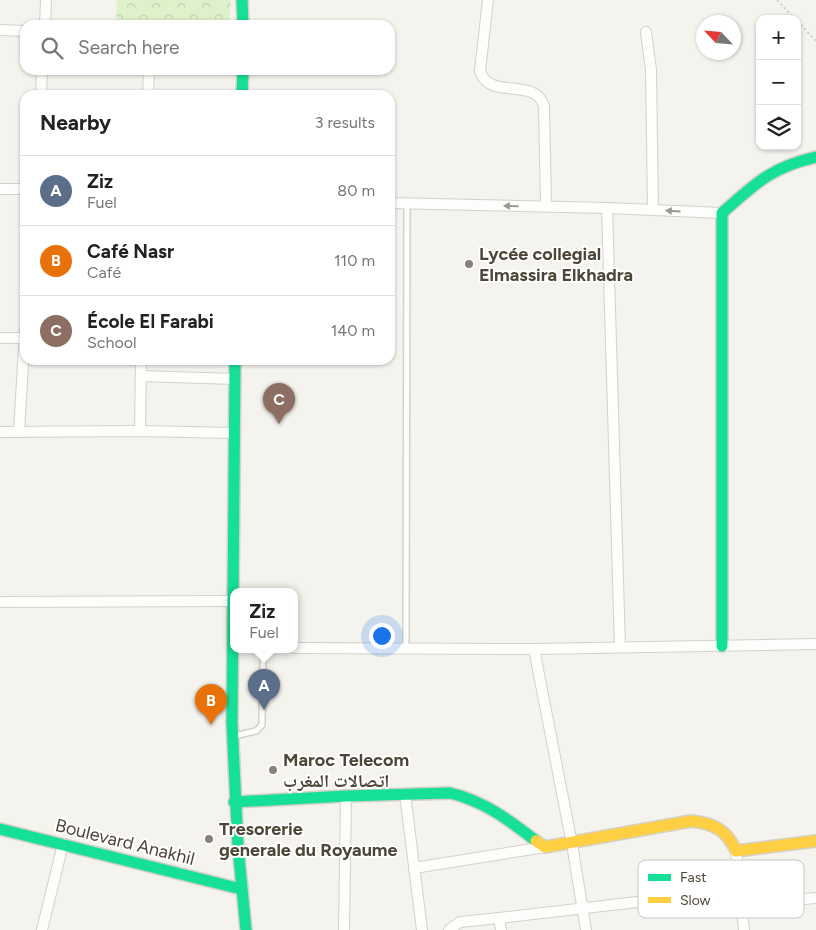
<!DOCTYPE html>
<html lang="en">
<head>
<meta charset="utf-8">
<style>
	body { margin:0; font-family:Figtree,"Noto Naskh Arabic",sans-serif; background:#f6f6f6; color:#222 }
	.controls { position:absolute; right:15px; top:15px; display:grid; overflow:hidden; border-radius:10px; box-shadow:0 1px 4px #0004 }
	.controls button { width:45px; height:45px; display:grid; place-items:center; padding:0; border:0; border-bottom:1px solid #e0e0e0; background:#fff; color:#222; font:25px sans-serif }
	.compass { position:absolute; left:696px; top:15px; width:45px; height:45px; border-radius:50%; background:#fff; box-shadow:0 1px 4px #0004; rotate:296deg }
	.you { position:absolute; left:381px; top:635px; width:18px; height:18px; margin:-12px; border:4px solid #fff; border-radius:50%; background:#1a73e8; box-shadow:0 0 0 8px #1a73e833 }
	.badge { display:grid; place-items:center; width:32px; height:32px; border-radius:50%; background:#878377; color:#fff; font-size:16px; font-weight:700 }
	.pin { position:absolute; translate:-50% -41px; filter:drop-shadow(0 1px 2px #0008) }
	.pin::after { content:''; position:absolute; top:26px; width:18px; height:15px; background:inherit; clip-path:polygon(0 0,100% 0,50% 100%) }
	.popup { position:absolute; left:230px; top:588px; width:68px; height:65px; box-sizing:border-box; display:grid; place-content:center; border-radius:10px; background:#fff; filter:drop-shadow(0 1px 4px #0005); font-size:16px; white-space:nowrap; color:#767676 }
	.popup b { font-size:19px; color:#222 }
	.popup::after { content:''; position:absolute; left:50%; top:100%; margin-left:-10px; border:10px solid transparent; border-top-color:#fff }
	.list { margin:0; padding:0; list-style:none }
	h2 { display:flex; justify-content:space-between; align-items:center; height:65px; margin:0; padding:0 20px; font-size:21px }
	h2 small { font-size:16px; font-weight:400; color:#767676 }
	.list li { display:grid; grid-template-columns:32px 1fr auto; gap:15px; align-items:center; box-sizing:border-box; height:70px; padding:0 20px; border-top:1px solid #e0e0e0 }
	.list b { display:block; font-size:19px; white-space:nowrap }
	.list p { margin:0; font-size:16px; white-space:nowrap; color:#767676 }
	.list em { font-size:16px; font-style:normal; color:#767676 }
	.icon { flex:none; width:28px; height:28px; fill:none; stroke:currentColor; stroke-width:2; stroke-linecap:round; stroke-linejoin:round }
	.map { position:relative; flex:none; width:816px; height:930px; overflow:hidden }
	.search { position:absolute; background:#fff; box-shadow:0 1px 4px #0004; left:20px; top:20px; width:375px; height:55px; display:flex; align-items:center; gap:12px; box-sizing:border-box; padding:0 18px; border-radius:15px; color:#767676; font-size:19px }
	.panel { position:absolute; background:#fff; box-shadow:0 1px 4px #0004; left:20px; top:90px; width:375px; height:275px; border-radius:15px }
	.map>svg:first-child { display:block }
	.park { fill:url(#park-crowns) }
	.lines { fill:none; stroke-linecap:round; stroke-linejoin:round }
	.lane-casing { stroke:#d2d1cb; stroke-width:8 }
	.street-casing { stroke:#d2d1cb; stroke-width:12 }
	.fast-casing { stroke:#d4d2c4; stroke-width:14 }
	.slow-casing { stroke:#d4d2c4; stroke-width:14 }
	.path { stroke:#d4d2cc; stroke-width:2; stroke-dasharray:2.5 2.5; stroke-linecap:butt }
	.lane { stroke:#fdfdfc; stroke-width:5 }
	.street { stroke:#fdfdfc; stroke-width:10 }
	.fast { stroke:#16e098; stroke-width:11 }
	.slow { stroke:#ffcf43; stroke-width:11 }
	.oneway { fill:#9c9890 }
	.poi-dot { fill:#878377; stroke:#fff; stroke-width:2 }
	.labels { text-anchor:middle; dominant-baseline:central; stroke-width:4; stroke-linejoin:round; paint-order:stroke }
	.poi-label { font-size:18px; font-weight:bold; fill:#4d4637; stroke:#fff; text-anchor:start }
	.street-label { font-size:18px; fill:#4d4637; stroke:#fff }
	.key { fill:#fff; stroke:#cac8c3; stroke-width:1 }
	.key-label { font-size:14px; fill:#4d4637 }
</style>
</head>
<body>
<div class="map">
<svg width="816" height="930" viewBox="0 0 816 930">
	<defs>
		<pattern id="park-crowns" width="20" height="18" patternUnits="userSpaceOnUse" patternTransform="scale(1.25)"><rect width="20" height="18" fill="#def1cb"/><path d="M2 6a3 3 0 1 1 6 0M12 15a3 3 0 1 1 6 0" fill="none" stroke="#c0d0af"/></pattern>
	</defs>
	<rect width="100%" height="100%" fill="#f4f3ee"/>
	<polygon class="park" points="117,0 231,0 229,25 116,25"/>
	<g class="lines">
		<g class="lane-casing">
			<g id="lane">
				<polyline points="406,649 407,204"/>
				<polyline points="234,736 256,731 262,725 263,649"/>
			</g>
		</g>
		<g class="street-casing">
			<g id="street">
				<path d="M488,0L480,71C489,101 535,76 544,106L546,206"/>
				<polyline points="45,25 46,0"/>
				<polyline points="0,30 25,31"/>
				<polyline points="646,32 651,70 653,210"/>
				<polyline points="41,95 42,70"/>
				<polyline points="148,95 149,70"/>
				<polyline points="0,189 25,189"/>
				<polyline points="390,203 607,208 722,213"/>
				<polyline points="607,208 620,647"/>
				<polyline points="0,338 25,338"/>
				<polyline points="141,376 235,379"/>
				<polyline points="140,431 141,360"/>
				<polyline points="0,432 140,431 234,433"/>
				<polyline points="19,432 25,331"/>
				<polyline points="0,602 232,601"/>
				<polyline points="294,648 534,649 816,644"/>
				<polyline points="534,649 572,844 586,930"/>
				<polyline points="405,794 422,930"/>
				<polyline points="736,851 744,930"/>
				<polyline points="414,868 545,847"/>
				<polyline points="742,904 816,898"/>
				<polyline points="499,918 740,890"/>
				<polyline points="42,930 63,844"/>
				<polyline points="344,930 346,796"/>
				<polyline points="449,930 460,922 499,918 501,930"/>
			</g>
		</g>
		<g class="fast-casing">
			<g id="fast">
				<polyline points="242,0 243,25"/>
				<polyline points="242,95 243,70"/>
				<polyline points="235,360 232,723 238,847 246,930"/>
				<path d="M722,646V213C755,184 771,167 816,157"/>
				<path d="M234,802L346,796L450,793C484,801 509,820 536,841"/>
				<polyline points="0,829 241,889"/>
			</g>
		</g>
		<g class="slow-casing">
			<path id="slow" d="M536,841L545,847L691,821C713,823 727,830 736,851L816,841"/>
		</g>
		<g class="path">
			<polyline points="777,0 795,19"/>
			<polyline points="797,21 816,41"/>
		</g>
		<use href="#lane" class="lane"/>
		<use href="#street" class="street"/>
		<use href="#fast" class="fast"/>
		<use href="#slow" class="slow"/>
	</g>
	<defs><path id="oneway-solid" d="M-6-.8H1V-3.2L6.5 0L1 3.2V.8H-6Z" transform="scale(1.25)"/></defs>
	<g class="oneway">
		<use href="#oneway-solid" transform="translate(511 206) rotate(-179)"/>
		<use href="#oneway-solid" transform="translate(673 211) rotate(-177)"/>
	</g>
	<g class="poi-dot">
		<circle cx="469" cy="264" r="5"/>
		<circle cx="273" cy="770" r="5"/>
		<circle cx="209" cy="839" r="5"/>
	</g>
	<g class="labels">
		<g class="poi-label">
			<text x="479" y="254">Lycée collegial<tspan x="479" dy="21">Elmassira Elkhadra</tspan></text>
			<text x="283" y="760">Maroc Telecom<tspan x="283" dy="21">اتصالات المغرب</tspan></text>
			<text x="219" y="829">Tresorerie<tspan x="219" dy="21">generale du Royaume</tspan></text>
		</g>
		<g class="street-label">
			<text transform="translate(125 842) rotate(14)">Boulevard Anakhil</text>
		</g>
	</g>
	<rect x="638" y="860" width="166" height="58" rx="8" class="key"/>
	<rect x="648" y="874" width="23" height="7" fill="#16e098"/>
	<rect x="648" y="897" width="23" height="6" fill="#ffcf43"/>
	<g class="key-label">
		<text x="680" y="882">Fast</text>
		<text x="680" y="905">Slow</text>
	</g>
</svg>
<div class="controls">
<button>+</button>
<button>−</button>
<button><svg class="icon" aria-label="layers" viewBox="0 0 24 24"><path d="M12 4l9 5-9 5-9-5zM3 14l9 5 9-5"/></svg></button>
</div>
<svg class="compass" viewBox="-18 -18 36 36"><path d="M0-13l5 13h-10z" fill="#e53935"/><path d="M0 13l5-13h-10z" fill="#767676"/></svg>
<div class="you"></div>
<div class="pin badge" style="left:264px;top:710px;background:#5c6f8a">A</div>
<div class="popup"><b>Ziz</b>Fuel</div>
<div class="pin badge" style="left:211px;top:725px;background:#e8710a">B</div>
<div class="pin badge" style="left:279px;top:424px;background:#8d6e63">C</div>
<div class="search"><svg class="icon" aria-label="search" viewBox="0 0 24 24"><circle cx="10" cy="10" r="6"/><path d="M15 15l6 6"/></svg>Search here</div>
<section class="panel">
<h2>Nearby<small>3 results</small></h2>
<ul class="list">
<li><span class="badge" style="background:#5c6f8a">A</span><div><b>Ziz</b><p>Fuel</p></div><em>80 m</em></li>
<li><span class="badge" style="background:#e8710a">B</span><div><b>Café Nasr</b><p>Café</p></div><em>110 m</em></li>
<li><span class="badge" style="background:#8d6e63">C</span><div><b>École El Farabi</b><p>School</p></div><em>140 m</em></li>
</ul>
</section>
</div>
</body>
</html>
